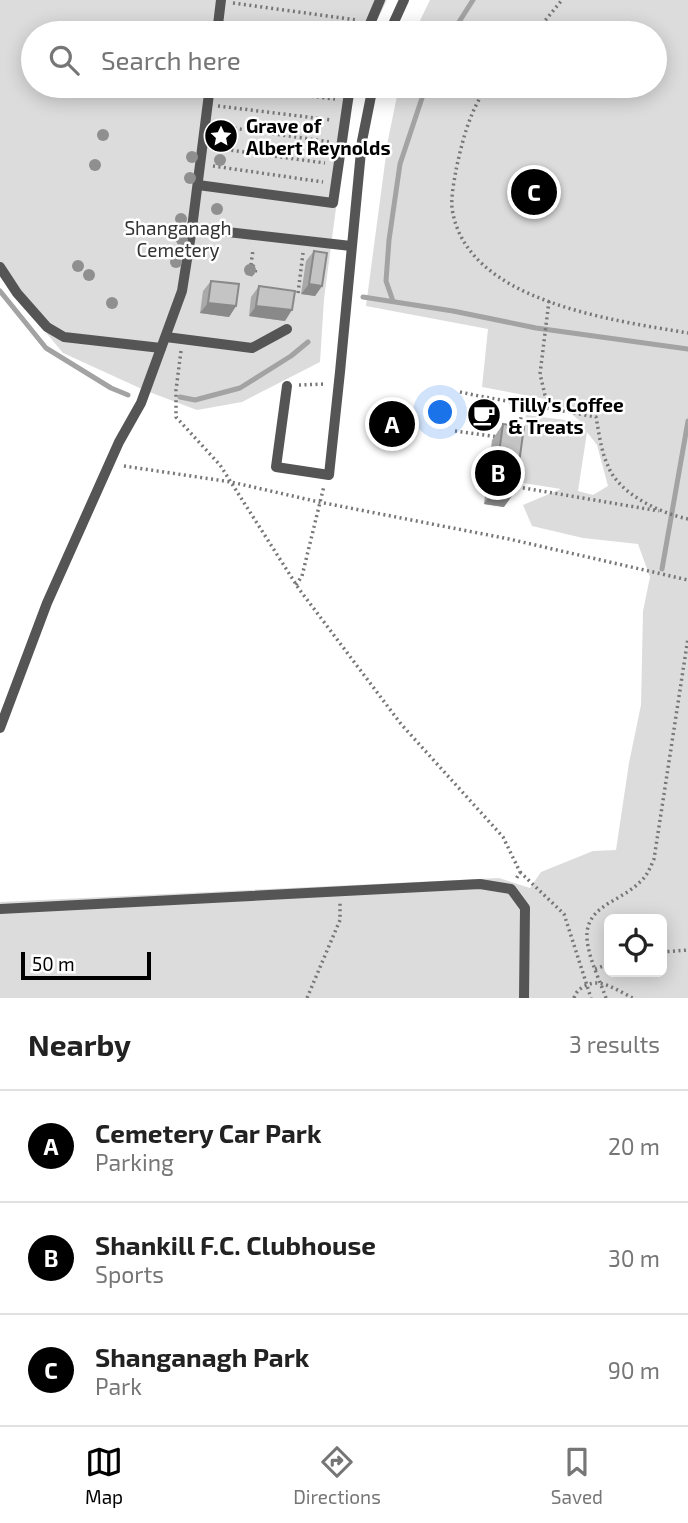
<!DOCTYPE html>
<html lang="en">
<head>
<meta charset="utf-8">
<style>
	body { margin:0; font-family:"Exo 2",sans-serif; background:#f2f2f2; color:#222 }
	.controls { position:absolute; right:21px; bottom:21px; display:grid; overflow:hidden; border-radius:10px; box-shadow:0 4px 18px #0003 }
	.controls button { width:63px; height:63px; display:grid; place-items:center; padding:0; border:0; border-bottom:2px solid #e0e0e0; background:#fff; color:#222; font:35px sans-serif }
	.scale { position:absolute; left:21px; bottom:18px; width:130px; box-sizing:border-box; padding-left:7px; border:4px solid #000; border-top:0; font-size:19px; line-height:24px; white-space:nowrap; color:#000; -webkit-text-stroke:5px #fff; paint-order:stroke }
	.you { position:absolute; left:441px; top:413px; width:24px; height:24px; margin:-18px; border:5px solid #fff; border-radius:50%; background:#1a73e8; box-shadow:0 0 0 10px #1a73e833 }
	.badge { display:grid; place-items:center; width:46px; height:46px; border-radius:50%; background:#000; color:#fff; font-size:23px; font-weight:700 }
	.pin { position:absolute; translate:-50% -50%; border:4px solid #fff; box-shadow:0 2px 7px #0006 }
	.list { margin:0; padding:0; list-style:none }
	h2 { display:flex; justify-content:space-between; align-items:center; height:91px; margin:0; padding:0 28px; font-size:30px }
	h2 small { font-size:23px; font-weight:400; color:#767676 }
	.list li { display:grid; grid-template-columns:46px 1fr auto; gap:21px; align-items:center; box-sizing:border-box; height:112px; padding:0 28px; border-top:2px solid #e0e0e0 }
	.list b { display:block; font-size:26px; white-space:nowrap }
	.list p { margin:0; font-size:23px; white-space:nowrap; color:#767676 }
	.list em { font-size:23px; font-style:normal; color:#767676 }
	.icon { flex:none; width:38px; height:38px; fill:none; stroke:currentColor; stroke-width:2; stroke-linecap:round; stroke-linejoin:round }
	.map { position:relative; flex:none; width:688px; height:998px; overflow:hidden }
	.search { position:absolute; background:#fff; box-shadow:0 4px 18px #0003; left:21px; right:21px; top:21px; height:77px; display:flex; align-items:center; gap:18px; box-sizing:border-box; padding:0 24px; border-radius:38px; color:#767676; font-size:26px }
	.sheet { height:427px; background:#fff }
	nav { display:flex; justify-content:space-around; align-items:center; box-sizing:border-box; height:98px; border-top:2px solid #e0e0e0; background:#fff; font-size:19px; color:#767676 }
	nav a { display:grid; justify-items:center; gap:4px }
	nav .on { color:#000 }
	.map>svg:first-child { display:block }
	.green { fill:#dcdcdc; fill-rule:evenodd }
	.lines { fill:none; stroke-linecap:round; stroke-linejoin:round }
	.stream { stroke:#a3a3a3; stroke-width:5 }
	.path { stroke:#777; stroke-width:3.5; stroke-dasharray:2 3.5; stroke-linecap:butt }
	.service { stroke:#555; stroke-width:10 }
	.tree { fill:#8f8f8f }
	.wall { fill:#a9a9a9 }
	.shaded-wall { fill:#898989 }
	.building { fill:#c4c4c4; stroke:#898989; stroke-width:2 }
	.labels { text-anchor:middle; dominant-baseline:central; stroke-width:5; stroke-linejoin:round; paint-order:stroke }
	.poi-label { font-size:19px; font-weight:bold; fill:#000; stroke:#fff; text-anchor:start }
	.park-label { font-size:19px; fill:#333; stroke:#fff }
</style>
</head>
<body>
<div class="map">
<svg width="688" height="998" viewBox="0 0 688 998">
	<rect width="100%" height="100%" fill="#fff"/>
	<g class="green">
		<polygon points="0,0 387,0 371,33 33,33 33,86 357,86 347,125 324,299 320,362 242,402 197,410 144,390 63,353 0,277"/>
		<path d="M430,0H688V998H0V902L499,878L530,888L541,872L593,851L616,850L629,763L641,705L643,611L650,577L638,544L583,538L532,526L523,505L561,489L517,482L526,415L581,422L556,401L482,387L488,329L366,306L388,140L399,86H655V33H414ZM587,432L597,445L608,486L593,495L578,491ZM609,919H662V972H609Z"/>
	</g>
	<g class="lines">
		<g class="stream">
			<polyline points="452,33 473,0"/>
			<polyline points="0,291 46,348 111,388 128,395"/>
			<polyline points="363,297 453,311 536,328 688,349"/>
			<polyline points="393,301 386,281 389,240 400,164 426,86"/>
			<polyline points="180,397 195,400 240,388 291,356 308,342"/>
			<polyline points="662,569 688,421"/>
		</g>
		<g class="path">
			<polyline points="233,3 357,20"/>
			<polyline points="230,24 300,33"/>
			<polyline points="535,33 562,0"/>
			<polyline points="224,86 335,99"/>
			<path d="M488,86C470,109 462,142 456,170C454,182 451,196 452,208C465,302 613,320 688,333"/>
			<polyline points="218,106 332,120"/>
			<polyline points="218,126 331,142"/>
			<polyline points="215,148 325,163"/>
			<polyline points="213,166 323,182"/>
			<polyline points="251,265 253,249"/>
			<circle cx="251" cy="270" r="4.5"/>
			<polyline points="298,293 303,253"/>
			<polyline points="549,301 540,374 545,395 555,408"/>
			<polyline points="181,351 176,390 176,417 220,465 299,589 401,724 503,837 520,872 516,879"/>
			<polyline points="299,385 326,384"/>
			<path d="M460,392L479,396L596,417C599,433 601,451 608,466C619,494 660,513 688,519"/>
			<polyline points="519,430 523,404"/>
			<polyline points="455,431 498,437"/>
			<polyline points="124,466 231,482 319,502 509,539 688,580"/>
			<polyline points="512,486 659,511"/>
			<polyline points="296,585 302,576 324,486"/>
			<polyline points="520,872 564,914 591,998"/>
			<polyline points="662,952 688,950"/>
			<polyline points="595,969 609,964"/>
			<polyline points="307,998 340,920 340,902"/>
			<path d="M574,998C576,992 579,989 585,986C600,977 618,991 633,998"/>
			<path d="M606,998C600,981 591,963 588,946C580,906 618,904 640,882C647,876 650,868 654,859L688,638"/>
		</g>
		<g class="service">
			<polyline points="217,33 221,0"/>
			<polyline points="366,33 380,0"/>
			<polyline points="389,33 404,0"/>
			<polyline points="210,86 192,228 351,246"/>
			<polyline points="198,185 333,203 350,86"/>
			<polyline points="0,267 17,293 47,327 64,337 161,348"/>
			<polyline points="166,337 252,348 287,329"/>
			<polyline points="287,386 276,467 329,475 340,372 362,141 373,86"/>
			<polyline points="0,728 47,603 119,442 141,403 182,291 192,228"/>
			<polyline points="0,909 480,884 511,889 525,908 524,998"/>
		</g>
	</g>
	<g class="tree">
		<circle cx="103" cy="135" r="6"/>
		<circle cx="192" cy="157" r="6"/>
		<circle cx="220" cy="160" r="6"/>
		<circle cx="95" cy="165" r="6"/>
		<circle cx="190" cy="178" r="6"/>
		<circle cx="217" cy="209" r="6"/>
		<circle cx="181" cy="219" r="6"/>
		<circle cx="182" cy="240" r="6"/>
		<circle cx="176" cy="262" r="6"/>
		<circle cx="78" cy="266" r="6"/>
		<circle cx="250" cy="270" r="6"/>
		<circle cx="89" cy="275" r="6"/>
		<circle cx="112" cy="303" r="6"/>
	</g>
	<g class="wall">
		<polygon points="314,251 322,286 315,296 301,294 306,261"/>
		<polygon points="211,281 236,306 229,317 200,313 203,291"/>
		<polygon points="259,286 285,321 249,316 251,297"/>
		<polygon points="503,424 504,507 484,504 492,440"/>
	</g>
	<g class="shaded-wall">
		<polygon points="309,284 322,286 315,296 301,294"/>
		<polygon points="208,303 236,306 229,317 200,313"/>
		<polygon points="256,306 292,310 285,321 249,316"/>
		<polygon points="494,489 515,492 504,507 484,504"/>
	</g>
	<g class="building">
		<polygon points="314,251 327,253 322,286 309,284"/>
		<polygon points="211,281 239,284 236,306 208,303"/>
		<polygon points="259,286 295,291 292,310 256,306"/>
		<polygon points="503,424 524,427 515,492 494,489"/>
	</g>
	<defs>
		<g id="sight-disc" transform="scale(1.75)"><circle r="9.5" fill="#000" stroke="#fff"/><path d="M0-6L1.8-2.2L6-1.7L2.9 1.2L3.7 5.4L0 3.3L-3.7 5.4L-2.9 1.2L-6-1.7L-1.8-2.2Z" fill="#fff"/></g>
		<g id="cafe-disc" transform="scale(1.75)"><circle r="9.5" fill="#000" stroke="#fff"/><path d="M-5.5-4.5H6V0H3Q3 3.5 0 3.5H-2.5Q-5.5 3.5-5.5 0ZM3-3.2v2h1.7v-2ZM-6 4.5H4V6H-6Z" fill="#fff"/></g>
	</defs>
	<g fill-rule="evenodd">
		<use href="#sight-disc" x="221" y="136"/>
		<use href="#cafe-disc" x="484" y="415"/>
	</g>
	<g class="labels">
		<g class="poi-label">
			<text x="246" y="125">Grave of<tspan x="246" dy="22">Albert Reynolds</tspan></text>
			<text x="508" y="404">Tilly's Coffee<tspan x="508" dy="22">&amp; Treats</tspan></text>
		</g>
		<g class="park-label">
			<text x="178" y="227">Shanganagh<tspan x="178" dy="22">Cemetery</tspan></text>
		</g>
	</g>
</svg>
<div class="controls">
<button><svg class="icon" aria-label="locate" viewBox="0 0 24 24"><circle cx="12" cy="12" r="6"/><path d="M12 2v4M12 18v4M2 12h4M18 12h4"/></svg></button>
</div>
<div class="scale">50 m</div>
<div class="you"></div>
<div class="pin badge" style="left:392px;top:424px">A</div>
<div class="pin badge" style="left:498px;top:473px">B</div>
<div class="pin badge" style="left:534px;top:192px">C</div>
<div class="search"><svg class="icon" aria-label="search" viewBox="0 0 24 24"><circle cx="10" cy="10" r="6"/><path d="M15 15l6 6"/></svg>Search here</div>
</div>
<section class="sheet">
<h2>Nearby<small>3 results</small></h2>
<ul class="list">
<li><span class="badge">A</span><div><b>Cemetery Car Park</b><p>Parking</p></div><em>20 m</em></li>
<li><span class="badge">B</span><div><b>Shankill F.C. Clubhouse</b><p>Sports</p></div><em>30 m</em></li>
<li><span class="badge">C</span><div><b>Shanganagh Park</b><p>Park</p></div><em>90 m</em></li>
</ul>
</section>
<nav>
<a class="on"><svg class="icon" aria-label="map" viewBox="0 0 24 24"><path d="M3 6l6-2 6 2 6-2v14l-6 2-6-2-6 2zM9 4v14M15 6v14"/></svg>Map</a>
<a><svg class="icon" aria-label="directions" viewBox="0 0 24 24"><path d="M12 3l9 9-9 9-9-9zM9 14v-3h6M13 9l2 2-2 2"/></svg>Directions</a>
<a><svg class="icon" aria-label="saved" viewBox="0 0 24 24"><path d="M7 4h10v16l-5-4-5 4z"/></svg>Saved</a>
</nav>
</body>
</html>
